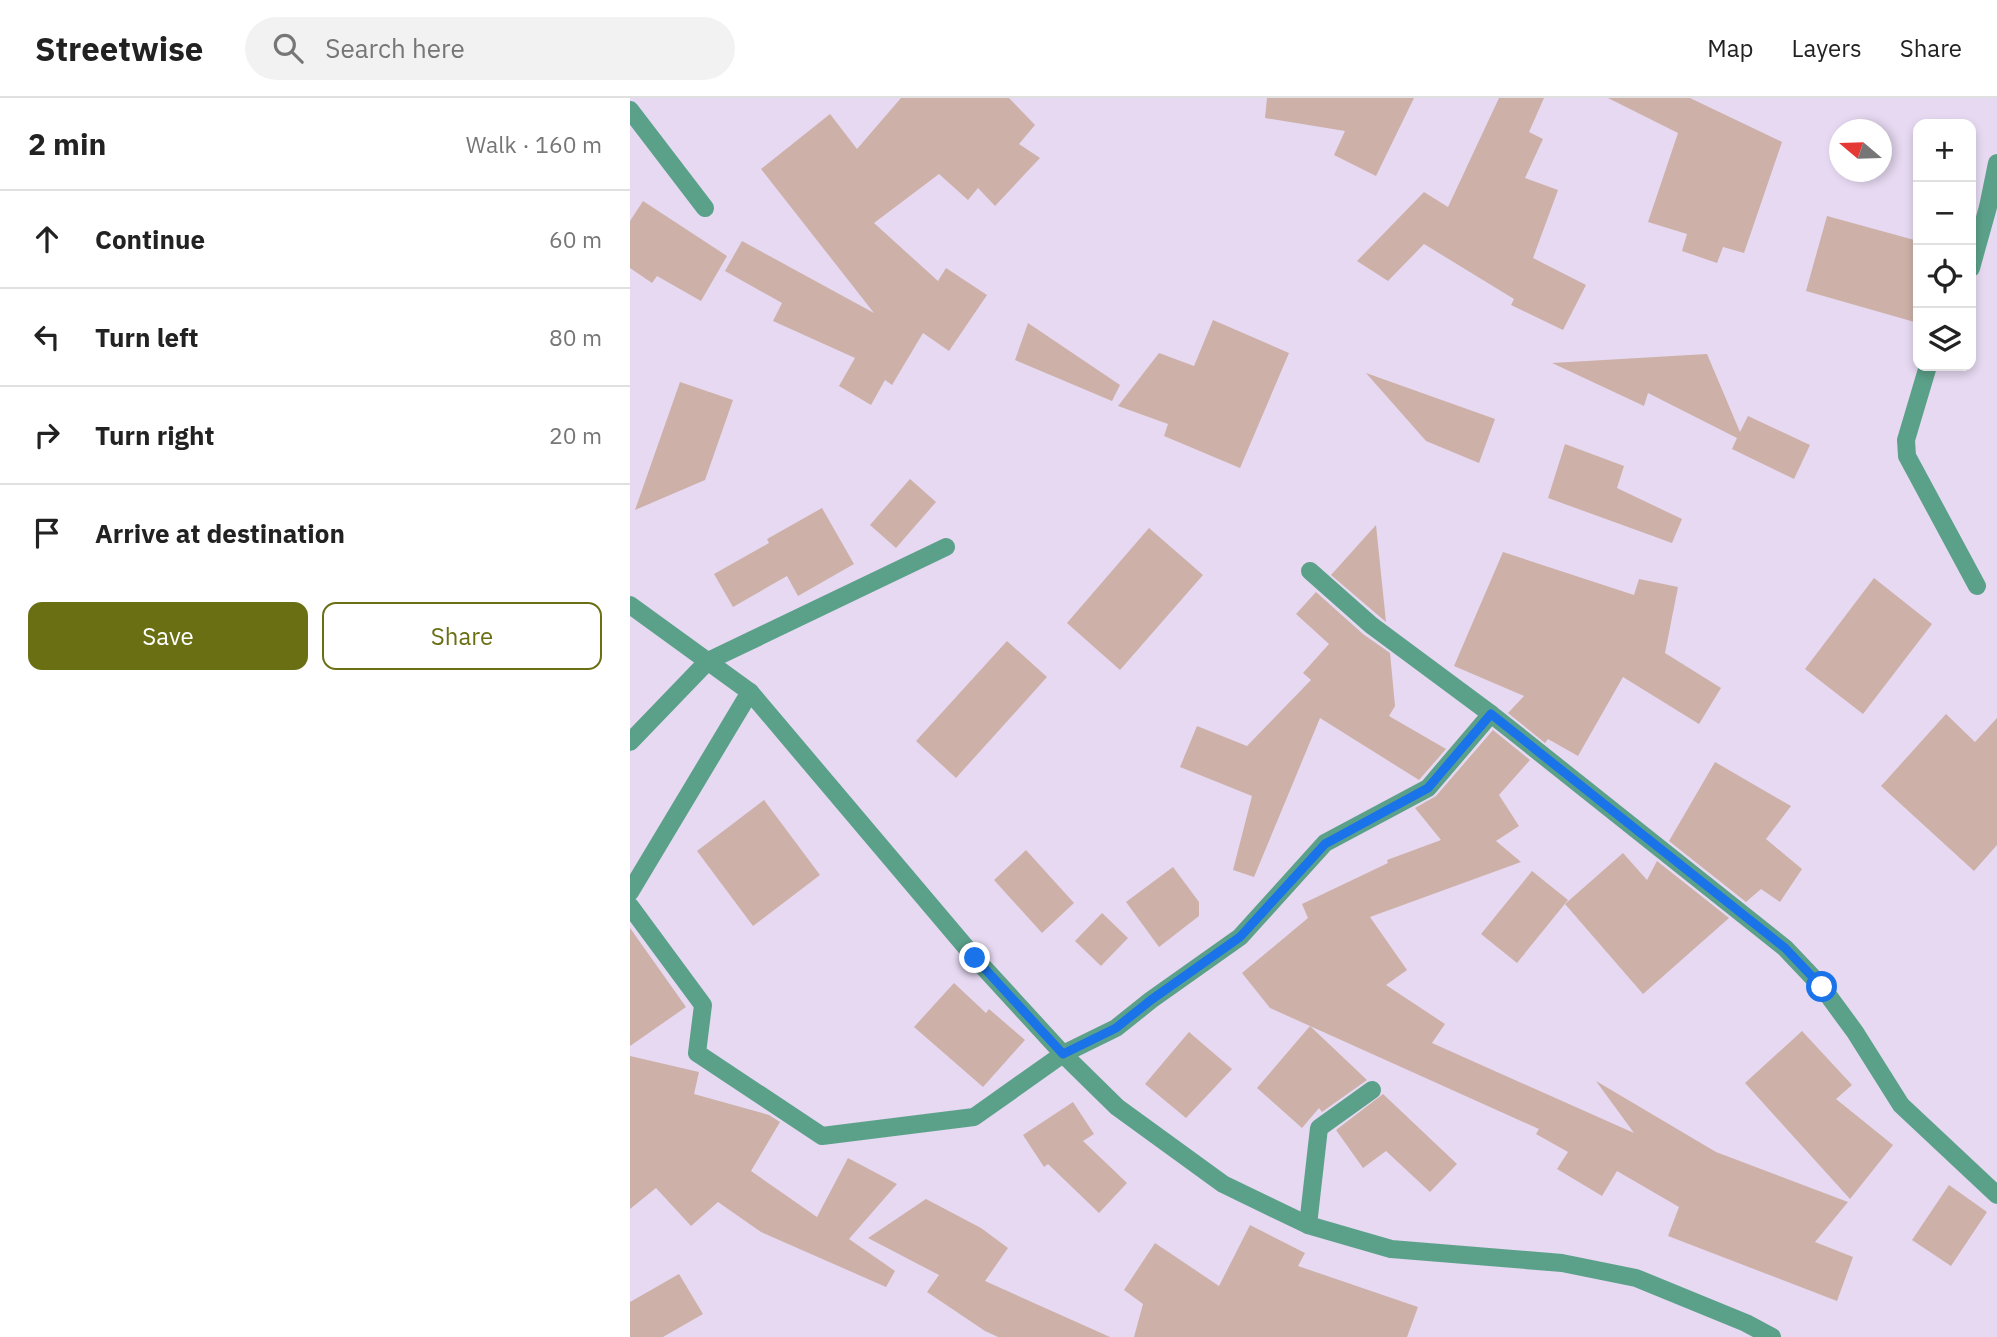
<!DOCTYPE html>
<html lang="en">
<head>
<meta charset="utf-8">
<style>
	body { margin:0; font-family:"IBM Plex Sans",sans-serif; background:#f2f2f2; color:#222 }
	.controls { position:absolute; right:21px; top:21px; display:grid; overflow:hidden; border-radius:14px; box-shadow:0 4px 10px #0003 }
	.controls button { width:63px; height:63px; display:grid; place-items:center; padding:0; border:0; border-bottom:2px solid #e0e0e0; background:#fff; color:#222; font:35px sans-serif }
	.compass { position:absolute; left:1199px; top:21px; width:63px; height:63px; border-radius:50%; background:#fff; box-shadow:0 4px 10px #0003; rotate:289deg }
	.stop { position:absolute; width:21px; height:21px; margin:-16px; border:5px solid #1a73e8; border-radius:50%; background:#fff }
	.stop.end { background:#1a73e8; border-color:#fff; box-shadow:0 2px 7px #0008 }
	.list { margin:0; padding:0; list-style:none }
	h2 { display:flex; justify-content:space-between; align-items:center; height:91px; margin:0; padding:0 28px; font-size:30px }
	h2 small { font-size:23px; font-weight:400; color:#767676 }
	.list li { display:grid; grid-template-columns:46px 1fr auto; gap:21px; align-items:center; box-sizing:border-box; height:98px; padding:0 28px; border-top:2px solid #e0e0e0 }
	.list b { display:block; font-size:26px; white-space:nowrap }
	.list em { font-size:23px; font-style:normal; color:#767676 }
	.actions { display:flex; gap:14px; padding:21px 28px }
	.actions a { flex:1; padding:16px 0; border:2px solid #6a6f14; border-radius:14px; text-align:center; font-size:24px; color:#6a6f14 }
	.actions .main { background:#6a6f14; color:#fff }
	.icon { flex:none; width:38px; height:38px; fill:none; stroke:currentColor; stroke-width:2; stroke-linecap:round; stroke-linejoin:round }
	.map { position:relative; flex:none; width:1367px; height:1239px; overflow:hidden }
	header { display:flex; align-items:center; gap:42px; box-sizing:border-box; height:98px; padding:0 35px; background:#fff; border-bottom:2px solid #e0e0e0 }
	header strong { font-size:33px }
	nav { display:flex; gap:38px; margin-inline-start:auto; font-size:24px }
	.search { width:490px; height:63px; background:#f2f2f2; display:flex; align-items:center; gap:18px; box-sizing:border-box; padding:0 24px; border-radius:38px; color:#767676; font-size:26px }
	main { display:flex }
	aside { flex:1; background:#fff }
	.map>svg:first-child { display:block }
	.building { fill:#cdb1a9 }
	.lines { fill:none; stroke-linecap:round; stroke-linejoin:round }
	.street { stroke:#5ba18a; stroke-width:18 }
	.route { stroke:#1a73e8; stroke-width:9 }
</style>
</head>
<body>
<header>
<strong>Streetwise</strong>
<div class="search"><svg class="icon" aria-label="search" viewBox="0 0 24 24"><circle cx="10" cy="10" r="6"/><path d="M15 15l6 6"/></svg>Search here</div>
<nav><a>Map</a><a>Layers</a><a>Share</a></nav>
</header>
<main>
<aside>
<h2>2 min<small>Walk · 160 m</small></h2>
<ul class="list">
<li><svg class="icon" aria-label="ahead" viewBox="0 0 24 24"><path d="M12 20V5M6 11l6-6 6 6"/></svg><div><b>Continue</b></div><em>60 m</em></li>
<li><svg class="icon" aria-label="left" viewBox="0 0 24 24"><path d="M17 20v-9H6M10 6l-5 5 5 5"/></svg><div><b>Turn left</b></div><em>80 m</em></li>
<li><svg class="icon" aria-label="right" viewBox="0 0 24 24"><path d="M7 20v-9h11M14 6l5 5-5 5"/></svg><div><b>Turn right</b></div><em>20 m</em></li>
<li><svg class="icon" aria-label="arrive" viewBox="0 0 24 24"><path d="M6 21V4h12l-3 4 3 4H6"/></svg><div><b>Arrive at destination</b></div></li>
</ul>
<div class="actions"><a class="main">Save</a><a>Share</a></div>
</aside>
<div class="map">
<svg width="1367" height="1239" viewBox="0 0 1367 1239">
	<rect width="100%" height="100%" fill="#e6d9f1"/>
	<g class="building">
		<polygon points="271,0 379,0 405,27 389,46 410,60 365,108 348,90 338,102 309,76 244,125 308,183 316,170 357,197 319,253 293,235 262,287 255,282 241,307 209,288 225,260 143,223 152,205 95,173 112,143 244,215 131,71 200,16 227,51"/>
		<polygon points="637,0 784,0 746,78 704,57 715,33 635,20"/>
		<polygon points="869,0 914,0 899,34 913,41 895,80 928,92 903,160 956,187 933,232 881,207 884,201 794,146 758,183 727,163 794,94 818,109"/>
		<polygon points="978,0 1060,0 1152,44 1114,155 1093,149 1087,165 1052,153 1057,136 1018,124 1048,35"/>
		<polygon points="13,103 97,158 71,203 27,178 22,185 0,170 0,123"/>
		<polygon points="1197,118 1288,143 1288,225 1176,193"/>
		<polygon points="583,222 659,255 610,370 534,338 538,326 488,308 529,255 564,268"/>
		<polygon points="398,225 490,287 482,303 385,262"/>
		<polygon points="1077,256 1110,334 1118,318 1180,347 1164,381 1102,351 1107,340 1018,295 1014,308 922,265"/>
		<polygon points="736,275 865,321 849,365 796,343"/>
		<polygon points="50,284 103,302 75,382 5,412"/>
		<polygon points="935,346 994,368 987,390 1052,421 1042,445 918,400"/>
		<polygon points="280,381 306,404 266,450 240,427"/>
		<polygon points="192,410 224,466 168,498 157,478 103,509 84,476 139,445 137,441"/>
		<polygon points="746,427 756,524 701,477"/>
		<polygon points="519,430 573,477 490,572 437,525"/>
		<polygon points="873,454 1004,497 1009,481 1048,489 1035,555 1091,590 1069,626 993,579 948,658 918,641 915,645 878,615 894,598 824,568"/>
		<polygon points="1244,480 1302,526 1233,616 1175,571"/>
		<polygon points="686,494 733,536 760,555 765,608 759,618 816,651 789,682 690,620 624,779 603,772 622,698 550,669 567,628 617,648 681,582 673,575 699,546 666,516"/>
		<polygon points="377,543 417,579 326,680 286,643"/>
		<polygon points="1316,616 1345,644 1367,620 1367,747 1344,773 1251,688"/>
		<polygon points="863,632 900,662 869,697 889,728 866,743 891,764 740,819 777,872 756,887 815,926 802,945 1004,1035 966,983 1086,1054 1218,1104 1185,1144 1223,1159 1207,1203 1038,1138 1049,1109 987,1073 972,1098 927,1071 938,1054 906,1036 909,1031 640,910 612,875 678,820 672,806 758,765 757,762 811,742 785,710 806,698"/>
		<polygon points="1085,664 1161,708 1136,741 1172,771 1150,804 1131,791 1116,804 1039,743"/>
		<polygon points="134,702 190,777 123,828 67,753"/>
		<polygon points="396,752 444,805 412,835 364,782"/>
		<polygon points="993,755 1017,782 1027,763 1099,820 1013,896 935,806"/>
		<polygon points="543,769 569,804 569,818 529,849 496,804"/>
		<polygon points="902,773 938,802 887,865 851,836"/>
		<polygon points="472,815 498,840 471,868 445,843"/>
		<polygon points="0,830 56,909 0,948"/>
		<polygon points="324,885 356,915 359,911 395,942 353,989 284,929"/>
		<polygon points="680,928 737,982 692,1014 689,1010 672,1030 627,990"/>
		<polygon points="1172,933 1222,987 1206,1001 1263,1047 1220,1101 1115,985"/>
		<polygon points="559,934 602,971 556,1020 515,986"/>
		<polygon points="0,958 69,974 64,996 139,1017 150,1024 121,1073 187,1119 218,1060 267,1086 219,1141 265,1173 256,1189 131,1134 88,1104 61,1128 26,1090 0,1111"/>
		<polygon points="753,996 827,1066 800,1094 756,1053 733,1070 706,1032"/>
		<polygon points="443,1004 464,1036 453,1043 497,1085 469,1115 418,1066 414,1069 393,1037"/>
		<polygon points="1319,1087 1357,1114 1321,1168 1282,1142"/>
		<polygon points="296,1101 351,1130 378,1150 355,1183 480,1239 368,1239 355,1233 297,1194 309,1177 238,1140"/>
		<polygon points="620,1127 675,1155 668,1168 788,1209 777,1239 504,1239 513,1206 494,1192 525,1145 589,1188"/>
		<polygon points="49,1176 73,1216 33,1239 0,1239 0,1204"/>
	</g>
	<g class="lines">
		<g class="street">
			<polyline points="0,12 75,110"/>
			<polyline points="1341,170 1358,109 1367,65"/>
			<polyline points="1298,268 1276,342 1277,358 1347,488"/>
			<polyline points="0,507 120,594 345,860 433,956 487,1009 593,1086 678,1127 761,1151 932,1165 1006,1180 1116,1225 1142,1239"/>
			<polyline points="861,616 1155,850 1192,889 1225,934 1271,1007 1367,1097"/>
			<polyline points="0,644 78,563 316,449"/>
			<polyline points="0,794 120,594"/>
			<polyline points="0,808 73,907 67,955 192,1038 344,1019 433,956 486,930 521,902 610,839 695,745 798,690 861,616 741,527 680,473"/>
			<polyline points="678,1127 689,1030 742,992"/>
		</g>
	</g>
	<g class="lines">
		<polyline class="route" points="345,860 433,956 486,930 521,902 610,839 695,746 798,690 861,616 1155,850 1192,889"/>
	</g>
</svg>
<div class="controls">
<button>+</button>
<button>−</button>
<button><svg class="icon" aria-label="locate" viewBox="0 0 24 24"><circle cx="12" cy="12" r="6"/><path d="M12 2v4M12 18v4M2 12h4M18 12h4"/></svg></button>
<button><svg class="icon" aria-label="layers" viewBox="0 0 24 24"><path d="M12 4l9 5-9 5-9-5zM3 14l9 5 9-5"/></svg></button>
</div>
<svg class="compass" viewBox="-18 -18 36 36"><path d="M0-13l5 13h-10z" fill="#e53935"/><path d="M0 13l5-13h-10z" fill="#767676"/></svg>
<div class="stop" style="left:1192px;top:889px"></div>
<div class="stop end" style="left:345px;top:860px"></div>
</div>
</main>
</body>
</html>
